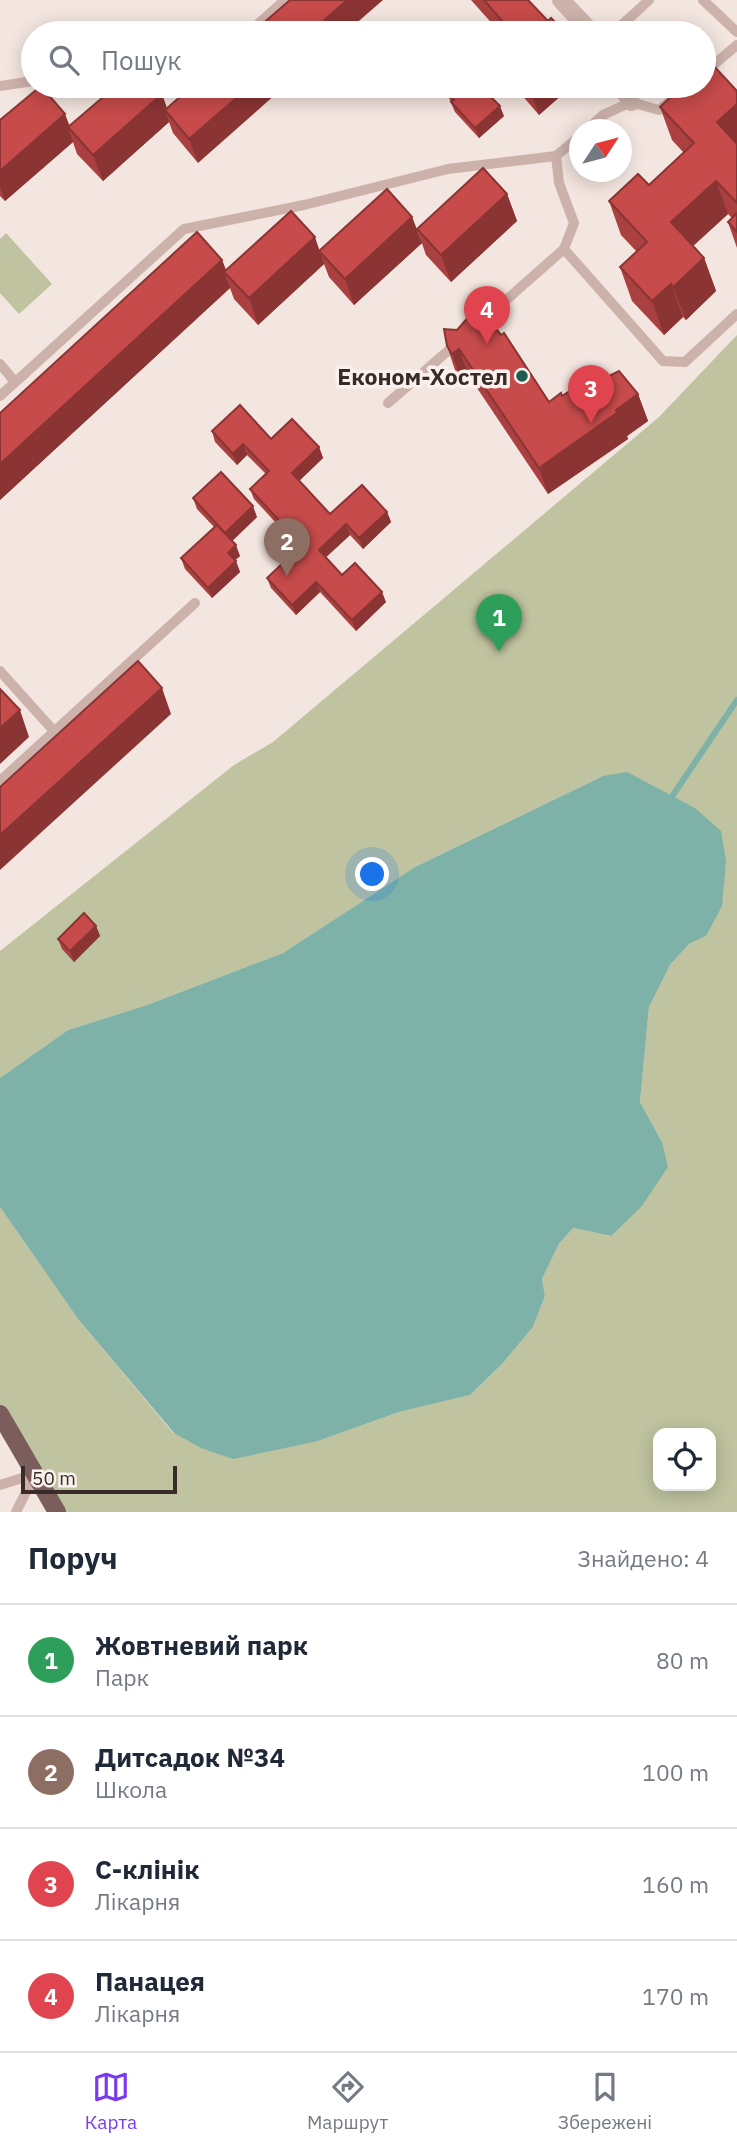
<!DOCTYPE html>
<html lang="uk">
<head>
<meta charset="utf-8">
<style>
	body { margin:0; font-family:"IBM Plex Sans",sans-serif; background:#f6f6f7; color:#1f2937 }
	.controls { position:absolute; right:21px; bottom:21px; display:grid; overflow:hidden; border-radius:14px; box-shadow:0 4px 18px #0003 }
	.controls button { width:63px; height:63px; display:grid; place-items:center; padding:0; border:0; border-bottom:2px solid #e0e1e3; background:#fff; color:#1f2937; font:35px sans-serif }
	.compass { position:absolute; left:569px; top:119px; width:63px; height:63px; border-radius:50%; background:#fff; box-shadow:0 4px 18px #0003; rotate:54deg }
	.scale { position:absolute; left:21px; bottom:18px; width:156px; box-sizing:border-box; padding-left:7px; border:4px solid #392b2a; border-top:0; font-size:19px; line-height:24px; white-space:nowrap; color:#392b2a; -webkit-text-stroke:5px #faf0ec; paint-order:stroke }
	.you { position:absolute; left:373px; top:875px; width:24px; height:24px; margin:-18px; border:5px solid #fff; border-radius:50%; background:#1a73e8; box-shadow:0 0 0 10px #1a73e833 }
	.badge { display:grid; place-items:center; width:46px; height:46px; border-radius:50%; background:#7c3aed; color:#fff; font-size:23px; font-weight:700 }
	.pin { position:absolute; translate:-50% -58px; filter:drop-shadow(0 2px 4px #0008) }
	.pin::after { content:''; position:absolute; top:37px; width:24px; height:21px; background:inherit; clip-path:polygon(0 0,100% 0,50% 100%) }
	.list { margin:0; padding:0; list-style:none }
	h2 { display:flex; justify-content:space-between; align-items:center; height:91px; margin:0; padding:0 28px; font-size:30px }
	h2 small { font-size:23px; font-weight:400; color:#747a83 }
	.list li { display:grid; grid-template-columns:46px 1fr auto; gap:21px; align-items:center; box-sizing:border-box; height:112px; padding:0 28px; border-top:2px solid #e0e1e3 }
	.list b { display:block; font-size:26px; white-space:nowrap }
	.list p { margin:0; font-size:23px; white-space:nowrap; color:#747a83 }
	.list em { font-size:23px; font-style:normal; color:#747a83 }
	.icon { flex:none; width:38px; height:38px; fill:none; stroke:currentColor; stroke-width:2; stroke-linecap:round; stroke-linejoin:round }
	.map { position:relative; flex:none; width:737px; height:1512px; overflow:hidden }
	.search { position:absolute; background:#fff; box-shadow:0 4px 18px #0003; left:21px; right:21px; top:21px; height:77px; display:flex; align-items:center; gap:18px; box-sizing:border-box; padding:0 24px; border-radius:38px; color:#747a83; font-size:26px }
	.sheet { height:539px; background:#fff }
	nav { display:flex; justify-content:space-around; align-items:center; box-sizing:border-box; height:98px; border-top:2px solid #e0e1e3; background:#fff; font-size:19px; color:#747a83 }
	nav a { display:grid; justify-items:center; gap:4px }
	nav .on { color:#7c3aed }
	.map>svg:first-child { display:block }
	.green { fill:#bfc39f; fill-rule:evenodd }
	.water { fill:#7eb1a7 }
	.lines { fill:none; stroke-linecap:round; stroke-linejoin:round }
	.stream { stroke:#7eb1a7; stroke-width:6 }
	.service { stroke:#ccb2ab; stroke-width:10 }
	.minor { stroke:#ccb2ab; stroke-width:18 }
	.primary { stroke:#7b5e5b; stroke-width:18 }
	.wall { fill:#aa4040 }
	.shaded-wall { fill:#8b3434 }
	.building { fill:#c64b4a; stroke:#8b3434; stroke-width:2 }
	.poi-dot { fill:#1f5b51; stroke:#faf0ec; stroke-width:2.5 }
	.labels { text-anchor:middle; dominant-baseline:central; stroke-width:7; stroke-linejoin:round; paint-order:stroke }
	.poi-label { font-size:23px; font-weight:bold; fill:#392b2a; stroke:#faf0ec; text-anchor:end }
</style>
</head>
<body>
<div class="map">
<svg width="737" height="1512" viewBox="0 0 737 1512">
	<rect width="100%" height="100%" fill="#f3e5df"/>
	<g class="green">
		<polygon points="6,233 52,284 19,314 0,293 0,239"/>
		<path d="M737,335V1512H58L0,1412V1207L78,1319L173,1433L318,1441L399,1412L470,1395L503,1363L533,1327L545,1296L542,1279L559,1244L573,1228L611,1236L662,1142L640,1102L649,1007L670,965L690,943L695,808L664,793L603,776L415,867L283,953L147,1005L68,1030L0,1078V951L234,765L273,742L659,417ZM658,1433H711V1486H658Z"/>
	</g>
	<polygon class="water" points="627,772 695,808 721,831 726,861 722,906 706,936 690,943 670,965 649,1007 640,1102 662,1142 668,1167 642,1206 611,1236 573,1228 559,1244 542,1279 545,1296 533,1327 503,1363 470,1395 399,1412 318,1441 233,1459 201,1448 174,1433 78,1319 0,1207 0,1078 68,1030 147,1005 283,953 415,867 603,776"/>
	<g class="lines">
		<polyline class="stream" points="669,801 737,700"/>
		<g class="service">
			<polyline points="703,0 737,32"/>
			<polyline points="248,33 285,0"/>
			<polyline points="613,33 649,0"/>
			<polyline points="704,73 737,45"/>
			<polyline points="0,86 33,81"/>
			<polyline points="587,130 603,115 631,102 659,110 689,86"/>
			<polyline points="564,249 663,361 685,362 737,314"/>
			<polyline points="480,323 564,249 574,223 559,183 556,156"/>
			<polyline points="0,364 15,382"/>
			<polyline points="0,396 184,229 304,205 448,169 556,156 580,136"/>
			<polyline points="388,403 458,342"/>
			<polyline points="0,671 53,730"/>
			<polyline points="0,781 195,603"/>
			<polyline points="0,1485 35,1474"/>
			<polyline points="16,1512 35,1474"/>
		</g>
		<g class="minor">
			<polyline points="561,0 592,33"/>
			<polyline points="621,86 631,102"/>
		</g>
		<polyline class="primary" points="0,1414 57,1512"/>
	</g>
	<g class="wall">
		<polygon points="471,0 528,0 548,21 563,30 577,33 496,28"/>
		<polygon points="192,86 198,163 173,133 169,122 103,181 77,154 73,142 5,201 0,196 0,120 70,126 162,94 167,108"/>
		<polygon points="514,86 572,86 539,115"/>
		<polygon points="446,91 504,116 479,138 455,112"/>
		<polygon points="737,91 737,248 728,222 732,218 728,214 693,246 704,258 716,291 686,320 683,317 664,335 632,301 620,267 637,252 621,235 609,201 649,185 684,153 672,140 660,107"/>
		<polygon points="507,194 517,221 451,282 426,255 417,229"/>
		<polygon points="412,217 422,243 354,305 329,277 324,264 258,325 234,299 230,288 0,500 0,413 222,260 226,270 320,250"/>
		<polygon points="444,329 549,402 562,396 583,389 638,394 648,421 627,436 628,439 548,494 469,376 462,381 456,373 447,346"/>
		<polygon points="212,431 271,439 319,447 323,458 299,481 330,514 387,512 391,522 363,549 350,535 326,557 342,575 386,602 356,631 320,592 296,615 271,588 267,578 299,548 254,499 250,489 266,474 247,455 237,465 215,442"/>
		<polygon points="193,498 257,517 232,541 240,556 235,560 240,572 212,598 185,569 181,558 214,527 197,509"/>
		<polygon points="96,926 100,936 74,962 62,949 58,939"/>
	</g>
	<g class="shaded-wall">
		<polygon points="347,0 383,0 345,33 310,33"/>
		<polygon points="250,86 285,86 198,163 189,139"/>
		<polygon points="537,86 572,86 539,115 530,91"/>
		<polygon points="162,94 169,115 165,110 169,122 103,181 93,155"/>
		<polygon points="737,104 737,149 717,122"/>
		<polygon points="500,106 504,116 479,138 475,128"/>
		<polygon points="65,114 72,132 68,127 73,142 5,201 0,187 0,171"/>
		<polygon points="716,181 728,214 683,255 671,222"/>
		<polygon points="507,194 517,221 451,282 441,255"/>
		<polygon points="412,217 422,243 354,305 345,279"/>
		<polygon points="315,237 324,264 258,325 249,298"/>
		<polygon points="704,258 716,291 686,320 673,287"/>
		<polygon points="222,260 228,276 224,272 230,288 0,500 0,464"/>
		<polygon points="671,284 683,317 664,335 652,301"/>
		<polygon points="459,349 469,376 462,381 452,354"/>
		<polygon points="638,394 648,421 627,436 628,439 548,494 539,468 616,410"/>
		<polygon points="243,444 247,455 237,465 233,454"/>
		<polygon points="319,447 323,458 296,484 292,473"/>
		<polygon points="253,506 257,517 229,544 225,533"/>
		<polygon points="387,512 391,522 363,549 359,538"/>
		<polygon points="346,524 350,535 323,560 319,550"/>
		<polygon points="236,545 240,556 232,563 228,553"/>
		<polygon points="236,561 240,572 212,598 208,588"/>
		<polygon points="316,582 320,592 296,615 292,605"/>
		<polygon points="382,592 386,602 356,631 352,620"/>
		<polygon points="162,688 171,714 0,870 0,835"/>
		<polygon points="20,710 29,737 0,764 0,728"/>
		<polygon points="96,926 100,936 74,962 70,951"/>
	</g>
	<g class="building">
		<polygon points="290,0 347,0 310,33 252,33"/>
		<polygon points="484,0 528,0 548,21 551,18 563,30 569,25 577,33 490,33 503,22"/>
		<polygon points="676,23 685,33 665,33"/>
		<polygon points="712,64 737,91 737,104 717,122 737,144 737,203 716,181 671,222 704,258 673,287 671,284 652,301 620,267 647,242 609,201 638,174 649,185 694,143 660,107 682,86 704,86 704,72"/>
		<polygon points="41,86 65,114 0,171 0,120"/>
		<polygon points="116,86 154,86 162,94 93,155 68,127"/>
		<polygon points="192,86 250,86 189,139 165,110"/>
		<polygon points="452,86 480,86 500,106 475,128 451,102 454,100 446,91"/>
		<polygon points="525,86 537,86 530,91"/>
		<polygon points="483,168 507,194 441,255 417,229"/>
		<polygon points="387,189 412,217 345,279 319,251"/>
		<polygon points="291,211 315,237 249,298 224,272"/>
		<polygon points="737,213 737,232 728,222"/>
		<polygon points="197,232 222,260 0,464 0,413"/>
		<polygon points="479,305 501,335 504,333 549,402 561,393 562,396 579,385 583,389 619,371 638,394 616,410 618,412 539,468 459,349 452,354 447,346 444,329 457,330"/>
		<polygon points="240,405 271,439 292,419 319,447 292,473 330,514 362,485 387,512 359,538 346,524 319,550 342,575 355,563 382,592 352,620 316,582 292,605 267,578 302,545 250,489 269,471 243,444 233,454 212,431"/>
		<polygon points="221,472 253,506 225,533 193,498"/>
		<polygon points="217,525 236,545 228,553 236,561 208,588 181,558"/>
		<polygon points="138,661 162,688 0,835 0,787"/>
		<polygon points="0,689 20,710 0,728"/>
		<polygon points="84,913 96,926 70,951 58,939"/>
	</g>
	<circle class="poi-dot" cx="522" cy="376" r="7"/>
	<g class="labels">
		<g class="poi-label">
			<text x="508" y="376">Економ-Хостел</text>
		</g>
	</g>
</svg>
<div class="controls">
<button><svg class="icon" aria-label="locate" viewBox="0 0 24 24"><circle cx="12" cy="12" r="6"/><path d="M12 2v4M12 18v4M2 12h4M18 12h4"/></svg></button>
</div>
<svg class="compass" viewBox="-18 -18 36 36"><path d="M0-13l5 13h-10z" fill="#e53935"/><path d="M0 13l5-13h-10z" fill="#747a83"/></svg>
<div class="scale">50 m</div>
<div class="you"></div>
<div class="pin badge" style="left:499px;top:652px;background:#2e9e5b">1</div>
<div class="pin badge" style="left:287px;top:576px;background:#8d6e63">2</div>
<div class="pin badge" style="left:591px;top:423px;background:#e0444e">3</div>
<div class="pin badge" style="left:487px;top:344px;background:#e0444e">4</div>
<div class="search"><svg class="icon" aria-label="search" viewBox="0 0 24 24"><circle cx="10" cy="10" r="6"/><path d="M15 15l6 6"/></svg>Пошук</div>
</div>
<section class="sheet">
<h2>Поруч<small>Знайдено: 4</small></h2>
<ul class="list">
<li><span class="badge" style="background:#2e9e5b">1</span><div><b>Жовтневий парк</b><p>Парк</p></div><em>80 m</em></li>
<li><span class="badge" style="background:#8d6e63">2</span><div><b>Дитсадок №34</b><p>Школа</p></div><em>100 m</em></li>
<li><span class="badge" style="background:#e0444e">3</span><div><b>С-клінік</b><p>Лікарня</p></div><em>160 m</em></li>
<li><span class="badge" style="background:#e0444e">4</span><div><b>Панацея</b><p>Лікарня</p></div><em>170 m</em></li>
</ul>
</section>
<nav>
<a class="on"><svg class="icon" aria-label="map" viewBox="0 0 24 24"><path d="M3 6l6-2 6 2 6-2v14l-6 2-6-2-6 2zM9 4v14M15 6v14"/></svg>Карта</a>
<a><svg class="icon" aria-label="directions" viewBox="0 0 24 24"><path d="M12 3l9 9-9 9-9-9zM9 14v-3h6M13 9l2 2-2 2"/></svg>Маршрут</a>
<a><svg class="icon" aria-label="saved" viewBox="0 0 24 24"><path d="M7 4h10v16l-5-4-5 4z"/></svg>Збережені</a>
</nav>
</body>
</html>
